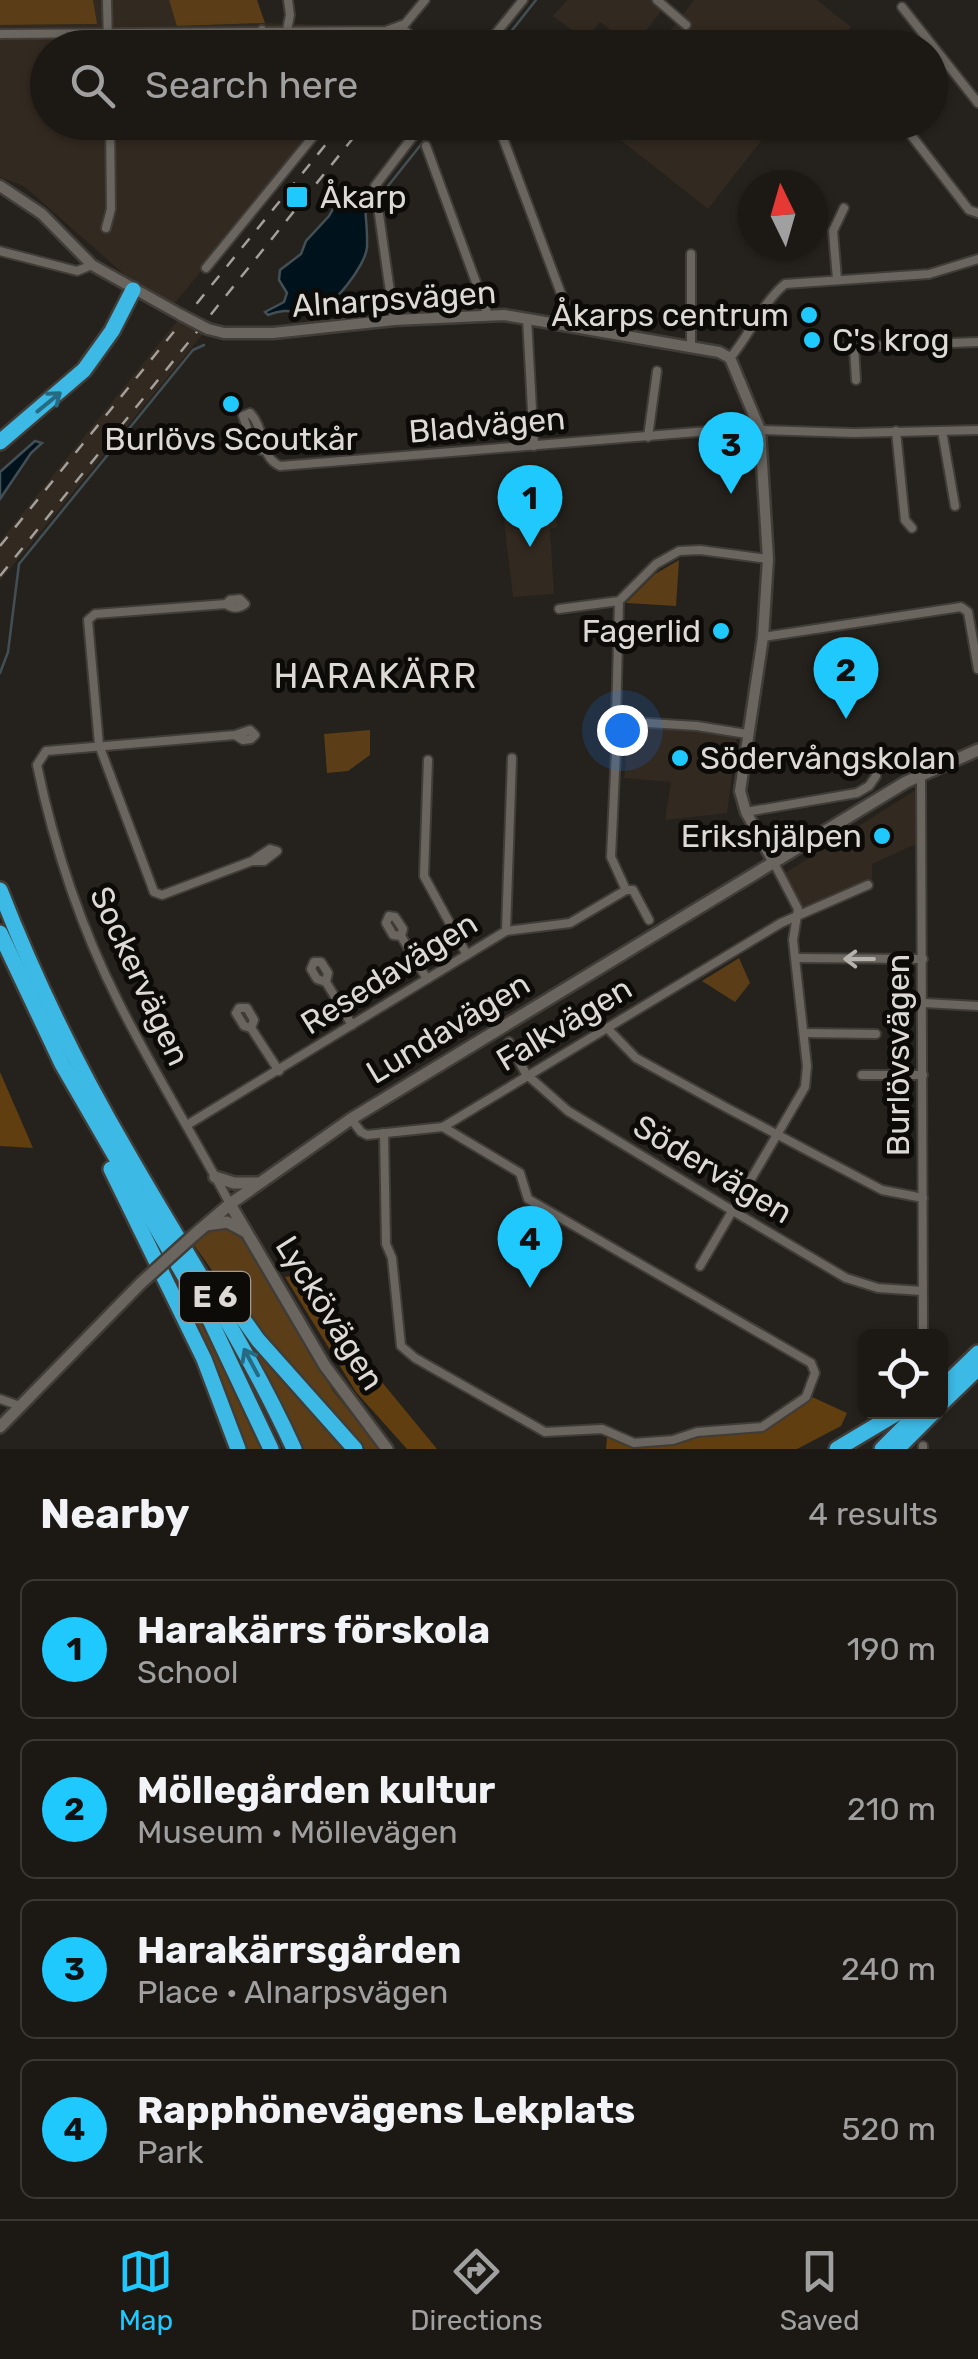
<!DOCTYPE html>
<html lang="en">
<head>
<meta charset="utf-8">
<style>
	body { margin:0; font-family:Rubik,sans-serif; background:#292622; color:#f1f3f6 }
	.controls { position:absolute; right:30px; bottom:30px; display:grid; overflow:hidden; border-radius:15px; box-shadow:0 2px 8px #0004 }
	.controls button { width:90px; height:90px; display:grid; place-items:center; padding:0; border:0; border-bottom:2px solid #3a3834; background:#1c1915; color:#f1f3f6; font:50px sans-serif }
	.compass { position:absolute; left:738px; top:170px; width:90px; height:90px; border-radius:50%; background:#1c1915; box-shadow:0 2px 8px #0004; rotate:355deg }
	.you { position:absolute; left:622px; top:730px; width:35px; height:35px; margin:-25px; border:8px solid #fff; border-radius:50%; background:#1a73e8; box-shadow:0 0 0 15px #1a73e833 }
	.badge { display:grid; place-items:center; width:65px; height:65px; border-radius:50%; background:#20c9fd; color:#111; font-size:32px; font-weight:700 }
	.pin { position:absolute; translate:-50% -82px; filter:drop-shadow(0 2px 5px #0008) }
	.pin::after { content:''; position:absolute; top:52px; width:35px; height:30px; background:inherit; clip-path:polygon(0 0,100% 0,50% 100%) }
	.list { margin:0; padding:0; list-style:none }
	h2 { display:flex; justify-content:space-between; align-items:center; height:130px; margin:0; padding:0 40px; font-size:42px }
	h2 small { font-size:32px; font-weight:400; color:#a0a0a0 }
	.list li { display:grid; grid-template-columns:65px 1fr auto; gap:30px; align-items:center; box-sizing:border-box; height:140px; margin:0 20px 20px; padding:0 20px; border:2px solid #3a3834; border-radius:15px }
	.list b { display:block; font-size:38px; white-space:nowrap }
	.list p { margin:0; font-size:32px; white-space:nowrap; color:#a0a0a0 }
	.list em { font-size:32px; font-style:normal; color:#a0a0a0 }
	.icon { flex:none; width:55px; height:55px; fill:none; stroke:currentColor; stroke-width:2; stroke-linecap:round; stroke-linejoin:round }
	.map { position:relative; flex:none; width:978px; height:1449px; overflow:hidden }
	.search { position:absolute; background:#1c1915; box-shadow:0 2px 8px #0004; left:30px; right:30px; top:30px; height:110px; display:flex; align-items:center; gap:25px; box-sizing:border-box; padding:0 35px; border-radius:55px; color:#a0a0a0; font-size:38px }
	.sheet { height:770px; background:#1c1915 }
	nav { display:flex; justify-content:space-around; align-items:center; box-sizing:border-box; height:140px; border-top:2px solid #3a3834; background:#1c1915; font-size:28px; color:#a0a0a0 }
	nav a { display:grid; justify-items:center; gap:5px }
	nav .on { color:#20c9fd }
	.map>svg:first-child { display:block }
	.built { fill:#322920 }
	.green { fill:#5b3e17 }
	.forest { fill:#603e0f }
	.water { fill:#00131d; stroke:#424f54; stroke-width:2.5 }
	.lines { fill:none; stroke-linecap:round; stroke-linejoin:round }
	.stream { stroke:#424f54; stroke-width:2.5 }
	.minor-casing { stroke:#403c38; stroke-width:12 }
	.tertiary-casing { stroke:#403c38; stroke-width:15 }
	.secondary-casing { stroke:#403c38; stroke-width:16 }
	.motorway-casing { stroke:#403c38; stroke-width:20 }
	.minor { stroke:#6a655f; stroke-width:8 }
	.tertiary { stroke:#6a655f; stroke-width:10 }
	.secondary { stroke:#6a655f; stroke-width:11 }
	.motorway { stroke:#3cb9e5; stroke-width:15 }
	.rail { stroke:#a3a09b; stroke-width:2.5; stroke-dasharray:12 12; stroke-linecap:butt }
	.tertiary-bridge-casing { stroke:#403c38; stroke-width:15; stroke-linecap:butt }
	.secondary-bridge-casing { stroke:#403c38; stroke-width:16; stroke-linecap:butt }
	.tertiary-bridge { stroke:#6a655f; stroke-width:10 }
	.secondary-bridge { stroke:#6a655f; stroke-width:11 }
	.oneway { stroke:#276b82 }
	.oneway2 { stroke:#b5b1ac }
	.poi-dot { fill:#20c9fd; stroke:#0d0b08; stroke-width:4 }
	.labels { text-anchor:middle; dominant-baseline:central; stroke-width:10; stroke-linejoin:round; paint-order:stroke }
	.shield { fill:#0d0b08; stroke:#9f9c98; stroke-width:2.5 }
	.shield-label { font-size:30px; font-weight:bold; fill:#dddad6 }
	.poi-label { font-size:32px; fill:#dddad6; stroke:#0d0b08; text-anchor:start }
	.street-label { font-size:32px; fill:#dddad6; stroke:#0d0b08 }
	.neighbourhood-label { font-size:35px; letter-spacing:2.5px; fill:#dddad6; stroke:#0d0b08 }
</style>
</head>
<body>
<div class="map">
<svg width="978" height="1449" viewBox="0 0 978 1449">
	<rect width="100%" height="100%" fill="#25211c"/>
	<g class="built">
		<polygon points="93,0 169,0 178,26 265,23 402,27 385,47 48,48 48,122 323,123 174,304 135,284 24,186 0,177 0,25 96,24"/>
		<polygon points="567,0 657,0 665,6 633,47 600,22 585,39 553,16"/>
		<polygon points="694,0 817,0 851,27 834,47 657,48"/>
		<polygon points="598,122 775,122 775,123 708,209"/>
		<polygon points="186,310 212,323 0,581 0,541"/>
		<polygon points="556,507 557,527 550,529 554,594 513,597 503,512"/>
		<polygon points="629,724 682,728 737,738 727,813 665,820 671,782 624,778"/>
		<polygon points="917,789 916,844 872,864 872,882 824,904 800,909 782,875"/>
	</g>
	<g class="green">
		<polygon points="0,0 93,0 97,24 0,25"/>
		<polygon points="169,0 257,0 265,23 177,26"/>
		<polygon points="679,560 676,606 626,603 655,574"/>
		<polygon points="370,730 370,755 348,771 327,773 324,734"/>
		<polygon points="739,958 750,983 735,1002 702,981"/>
		<path d="M135,1211C183,1288 228,1366 262,1449H243Z"/>
		<polygon points="221,1228 236,1231 245,1240 333,1391 379,1449 362,1449 241,1311 194,1245 211,1230"/>
		<polygon points="239,1324 348,1449 303,1449"/>
	</g>
	<g class="forest">
		<polygon points="0,1072 33,1148 0,1146"/>
		<polygon points="306,1273 372,1370 437,1449 407,1449 356,1392 285,1277"/>
		<path d="M810,1396L847,1413L841,1426L797,1449H606L607,1437C630,1446 658,1449 683,1441C687,1440 693,1435 697,1434C746,1422 770,1441 810,1396Z"/>
	</g>
	<g class="water">
		<path d="M351,191L365,192C364,210 368,228 367,247C366,265 333,308 314,312C295,315 291,306 268,315L265,312L284,302L287,293L279,280L280,270L301,254L306,241L329,216L341,195Z"/>
		<polygon points="35,441 42,443 31,453 0,499 0,472"/>
	</g>
	<g class="lines">
		<g class="stream">
			<polyline points="498,48 536,0"/>
			<polyline points="380,196 439,122"/>
			<polyline points="364,197 372,195"/>
			<polyline points="0,673 8,652 19,564 193,350 204,345"/>
		</g>
		<g class="minor-casing">
			<g id="minor">
				<polyline points="107,0 108,48"/>
				<polyline points="657,0 686,25"/>
				<polyline points="902,7 978,103"/>
				<polyline points="400,27 427,48"/>
				<polyline points="262,30 265,48"/>
				<polyline points="287,30 290,15 288,0"/>
				<polyline points="0,34 386,31 405,24 425,0"/>
				<polyline points="484,48 523,0"/>
				<polyline points="497,122 569,315 570,326"/>
				<polyline points="901,122 969,210 978,213"/>
				<polyline points="426,146 488,315"/>
				<polyline points="106,228 111,209 110,122"/>
				<polyline points="0,251 77,271 92,265"/>
				<polyline points="206,268 325,122"/>
				<polyline points="837,279 833,231 844,208"/>
				<polyline points="527,318 534,446"/>
				<polyline points="394,320 375,186 424,122"/>
				<polyline points="691,347 691,254"/>
				<polyline points="846,347 978,342"/>
				<polyline points="854,347 856,380"/>
				<path d="M730,358C750,335 762,303 785,284L929,274L978,259"/>
				<polyline points="760,430 854,433 978,430"/>
				<polyline points="896,431 905,520 912,528"/>
				<polyline points="942,431 955,506"/>
				<polyline points="648,437 657,371"/>
				<path d="M265,451L254,448L243,416L250,413C266,429 259,457 280,466L721,430"/>
				<polyline points="619,601 616,721 697,726 747,734"/>
				<path d="M226,604L230,600L240,599L245,604C238,609 233,609 226,604L95,614L88,620L99,745L154,892L162,895L252,861H264L277,851L270,849L252,861"/>
				<polyline points="559,609 619,601 656,564 679,551 700,550 768,559"/>
				<polyline points="763,637 961,607 968,612 978,669"/>
				<polyline points="428,760 424,876 467,955"/>
				<polyline points="921,774 923,1336"/>
				<polyline points="746,812 857,793 869,786 876,776 873,760"/>
				<polyline points="626,890 633,890 649,920"/>
				<polyline points="506,931 512,758"/>
				<polyline points="401,936 393,935 386,923 389,916 395,917 403,929 401,936 427,979"/>
				<polyline points="795,958 923,959"/>
				<polyline points="326,982 317,979 311,969 314,962 321,962 328,973 326,982 352,1025"/>
				<polyline points="924,1003 978,1006"/>
				<polyline points="251,1028 244,1026 236,1013 239,1008 247,1008 254,1020 251,1028 279,1071"/>
				<polyline points="607,1028 636,1058 727,1108 882,1190 923,1198"/>
				<polyline points="804,1033 876,1034"/>
				<polyline points="509,1042 526,1074 568,1111 733,1211 846,1278 878,1288 922,1291"/>
				<polyline points="862,1075 923,1075"/>
				<polyline points="351,1119 361,1132 367,1135 443,1127 781,923 868,885"/>
				<polyline points="187,1125 506,931 570,923 626,890 611,857 616,751 623,747 624,742 620,737 616,738 616,751"/>
				<polyline points="384,1133 386,1244 392,1258 401,1346 415,1358 545,1432 602,1429 634,1443 673,1440 697,1432 762,1427 806,1397 815,1373 811,1363 528,1199 520,1173 443,1127"/>
				<path d="M230,1204C194,1136 153,1071 119,1003C81,928 54,847 37,765L46,751L235,735L243,740L251,739L255,735L250,730L235,735"/>
				<polyline points="700,1266 805,1087 807,1066 793,940 798,909 774,863"/>
				<polyline points="0,1399 20,1406"/>
				<polyline points="923,1446 923,1449"/>
			</g>
		</g>
		<g class="tertiary-casing">
			<g id="tertiary">
				<polyline points="0,186 42,214 92,265 181,315"/>
				<polyline points="208,329 224,333 273,333 394,320 504,315 719,352 730,358 760,430 768,559 763,637 740,791 746,812 774,863"/>
			</g>
		</g>
		<g class="secondary-casing">
			<g id="secondary">
				<polyline points="215,1177 234,1183 258,1183"/>
				<polyline points="230,1204 325,1366 387,1449"/>
				<polyline points="206,1225 227,1222 244,1231"/>
				<polyline points="194,1235 230,1204 351,1119 906,782 978,750"/>
				<polyline points="0,1427 141,1283"/>
			</g>
		</g>
		<g class="motorway-casing">
			<g id="motorway">
				<polyline points="0,442 84,370 112,331 133,290"/>
				<path d="M0,890C35,980 77,1066 126,1150C183,1250 246,1344 294,1449"/>
				<polyline points="0,933 62,1064 211,1322 271,1449"/>
				<polyline points="111,1169 204,1359 238,1449"/>
				<polyline points="220,1287 258,1340 355,1449"/>
				<polyline points="940,1390 978,1353"/>
				<polyline points="940,1405 978,1368"/>
				<polyline points="837,1449 899,1412"/>
				<polyline points="882,1449 919,1412"/>
				<polyline points="897,1449 934,1412"/>
			</g>
		</g>
		<use href="#minor" class="minor"/>
		<use href="#tertiary" class="tertiary"/>
		<use href="#secondary" class="secondary"/>
		<use href="#motorway" class="motorway"/>
		<g class="rail">
			<polyline points="0,546 344,122"/>
			<polyline points="0,576 366,122"/>
		</g>
		<g class="tertiary-bridge-casing">
			<polyline id="tertiary-bridge" points="181,315 208,329"/>
		</g>
		<g class="secondary-bridge-casing">
			<polyline id="secondary-bridge" points="141,1283 194,1235"/>
		</g>
		<use href="#tertiary-bridge" class="tertiary-bridge"/>
		<use href="#secondary-bridge" class="secondary-bridge"/>
	</g>
	<defs><path id="oneway-shaft" d="M-6 0H5M1.5-3L5.5 0L1.5 3" fill="none" stroke-width="1.6" stroke-linecap="round" stroke-linejoin="round" transform="scale(2.5)"/></defs>
	<g class="oneway">
		<use href="#oneway-shaft" transform="translate(49 402) rotate(-39)"/>
		<use href="#oneway-shaft" transform="translate(251 1362) rotate(-118)"/>
	</g>
	<use class="oneway2" href="#oneway-shaft" transform="translate(859 959) rotate(-180)"/>
	<g class="poi-dot">
		<rect x="285" y="185" width="24" height="24" rx="5"/>
		<circle cx="809" cy="315" r="10"/>
		<circle cx="812" cy="340" r="10"/>
		<circle cx="231" cy="404" r="10"/>
		<circle cx="721" cy="631" r="10"/>
		<circle cx="680" cy="758" r="10"/>
		<circle cx="882" cy="836" r="10"/>
	</g>
	<g class="labels">
		<rect class="shield" x="180" y="1272" width="70" height="50" rx="8"/>
		<g class="shield-label">
			<text x="215" y="1297">E 6</text>
		</g>
		<g class="poi-label">
			<text x="320" y="197">Åkarp</text>
			<text x="789" y="315" text-anchor="end">Åkarps centrum</text>
			<text x="832" y="340">C's krog</text>
			<text x="231" y="439" text-anchor="middle">Burlövs Scoutkår</text>
			<text x="701" y="631" text-anchor="end">Fagerlid</text>
			<text x="700" y="758">Södervångskolan</text>
			<text x="862" y="836" text-anchor="end">Erikshjälpen</text>
		</g>
		<g class="street-label">
			<text transform="translate(394 299) rotate(-4)">Alnarpsvägen</text>
			<text transform="translate(487 425) rotate(-5)">Bladvägen</text>
			<text transform="translate(389 973) rotate(-32)">Resedavägen</text>
			<text transform="translate(140 976) rotate(65)">Sockervägen</text>
			<text transform="translate(564 1024) rotate(-31)">Falkvägen</text>
			<text transform="translate(448 1028) rotate(-31)">Lundavägen</text>
			<text transform="translate(898 1055) rotate(-90)">Burlövsvägen</text>
			<text transform="translate(713 1169) rotate(31)">Södervägen</text>
			<text transform="translate(330 1313) rotate(58)">Lyckövägen</text>
		</g>
		<g class="neighbourhood-label">
			<text x="376" y="676">HARAKÄRR</text>
		</g>
	</g>
</svg>
<div class="controls">
<button><svg class="icon" aria-label="locate" viewBox="0 0 24 24"><circle cx="12" cy="12" r="6"/><path d="M12 2v4M12 18v4M2 12h4M18 12h4"/></svg></button>
</div>
<svg class="compass" viewBox="-18 -18 36 36"><path d="M0-13l5 13h-10z" fill="#e53935"/><path d="M0 13l5-13h-10z" fill="#a0a0a0"/></svg>
<div class="you"></div>
<div class="pin badge" style="left:530px;top:547px">1</div>
<div class="pin badge" style="left:846px;top:719px">2</div>
<div class="pin badge" style="left:731px;top:494px">3</div>
<div class="pin badge" style="left:530px;top:1288px">4</div>
<div class="search"><svg class="icon" aria-label="search" viewBox="0 0 24 24"><circle cx="10" cy="10" r="6"/><path d="M15 15l6 6"/></svg>Search here</div>
</div>
<section class="sheet">
<h2>Nearby<small>4 results</small></h2>
<ul class="list">
<li><span class="badge">1</span><div><b>Harakärrs förskola</b><p>School</p></div><em>190 m</em></li>
<li><span class="badge">2</span><div><b>Möllegården kultur</b><p>Museum · Möllevägen</p></div><em>210 m</em></li>
<li><span class="badge">3</span><div><b>Harakärrsgården</b><p>Place · Alnarpsvägen</p></div><em>240 m</em></li>
<li><span class="badge">4</span><div><b>Rapphönevägens Lekplats</b><p>Park</p></div><em>520 m</em></li>
</ul>
</section>
<nav>
<a class="on"><svg class="icon" aria-label="map" viewBox="0 0 24 24"><path d="M3 6l6-2 6 2 6-2v14l-6 2-6-2-6 2zM9 4v14M15 6v14"/></svg>Map</a>
<a><svg class="icon" aria-label="directions" viewBox="0 0 24 24"><path d="M12 3l9 9-9 9-9-9zM9 14v-3h6M13 9l2 2-2 2"/></svg>Directions</a>
<a><svg class="icon" aria-label="saved" viewBox="0 0 24 24"><path d="M7 4h10v16l-5-4-5 4z"/></svg>Saved</a>
</nav>
</body>
</html>
